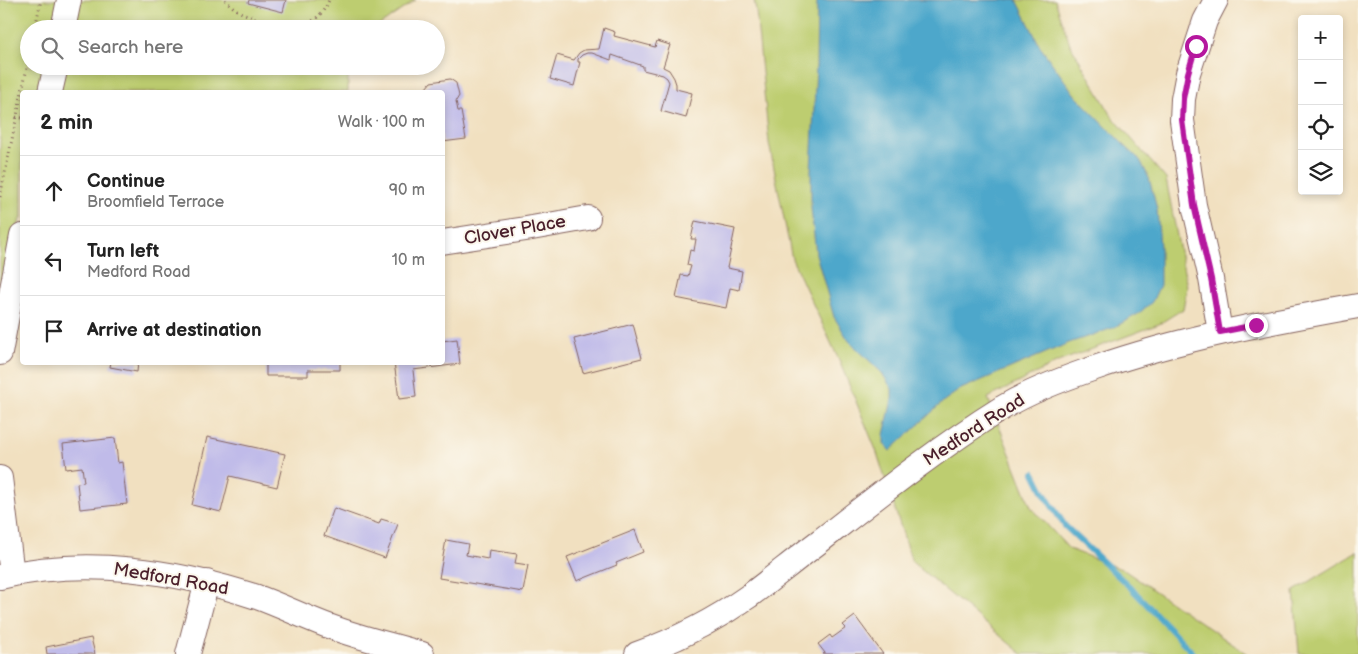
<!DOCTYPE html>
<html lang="en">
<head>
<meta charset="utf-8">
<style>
	body { margin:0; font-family:"Balsamiq Sans",sans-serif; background:#f2f2f2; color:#222 }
	.controls { position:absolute; right:15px; top:15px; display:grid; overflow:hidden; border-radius:5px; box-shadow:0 2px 8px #0003 }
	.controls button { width:45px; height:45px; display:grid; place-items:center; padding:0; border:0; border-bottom:1px solid #e0e0e0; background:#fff; color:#222; font:25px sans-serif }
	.stop { position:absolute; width:15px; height:15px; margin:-11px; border:4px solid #b5179e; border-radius:50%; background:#fff }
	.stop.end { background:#b5179e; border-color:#fff; box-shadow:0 1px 5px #0008 }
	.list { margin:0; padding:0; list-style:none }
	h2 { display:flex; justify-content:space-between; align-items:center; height:65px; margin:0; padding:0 20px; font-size:21px }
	h2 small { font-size:16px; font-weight:400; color:#767676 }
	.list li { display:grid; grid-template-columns:32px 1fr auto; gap:15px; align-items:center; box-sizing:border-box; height:70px; padding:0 20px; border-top:1px solid #e0e0e0 }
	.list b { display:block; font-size:19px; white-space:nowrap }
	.list p { margin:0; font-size:16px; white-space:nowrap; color:#767676 }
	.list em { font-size:16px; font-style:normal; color:#767676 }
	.icon { flex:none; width:28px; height:28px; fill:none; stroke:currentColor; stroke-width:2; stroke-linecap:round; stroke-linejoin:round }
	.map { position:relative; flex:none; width:1358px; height:654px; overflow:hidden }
	.search { position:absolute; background:#fff; box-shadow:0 2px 8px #0003; left:20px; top:20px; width:425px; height:55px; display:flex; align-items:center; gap:12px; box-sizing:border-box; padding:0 18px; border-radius:28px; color:#767676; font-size:19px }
	.panel { position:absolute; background:#fff; box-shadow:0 2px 8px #0003; left:20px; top:90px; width:425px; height:275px; border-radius:5px }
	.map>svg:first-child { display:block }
	.green { fill:#bdcd6f; stroke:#84764d }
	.water { fill:#4ea7cb; stroke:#4c637b }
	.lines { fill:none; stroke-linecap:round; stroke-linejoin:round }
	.stream { stroke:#4ea7cb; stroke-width:6 }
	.building { fill:#c0bbe9 }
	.minor-casing { stroke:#84635f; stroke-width:26 }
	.path { stroke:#84635f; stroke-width:3; stroke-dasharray:1 4; stroke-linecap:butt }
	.minor { stroke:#fff; stroke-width:24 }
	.route { stroke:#b5179e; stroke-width:6 }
	.labels { text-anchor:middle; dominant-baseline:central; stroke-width:4; stroke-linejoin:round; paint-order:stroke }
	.street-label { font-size:18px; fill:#4a1f2b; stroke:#fbf7ec }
</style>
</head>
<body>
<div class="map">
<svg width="1358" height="654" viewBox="0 0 1358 654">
	<rect width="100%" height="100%" fill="#fbf7ec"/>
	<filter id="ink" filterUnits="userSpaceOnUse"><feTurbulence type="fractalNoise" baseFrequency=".02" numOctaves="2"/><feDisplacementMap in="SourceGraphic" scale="10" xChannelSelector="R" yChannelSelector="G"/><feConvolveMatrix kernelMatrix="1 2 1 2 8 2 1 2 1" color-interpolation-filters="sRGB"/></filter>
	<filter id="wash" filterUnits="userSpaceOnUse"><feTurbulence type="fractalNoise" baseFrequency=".0096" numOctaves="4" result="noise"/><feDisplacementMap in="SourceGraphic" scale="20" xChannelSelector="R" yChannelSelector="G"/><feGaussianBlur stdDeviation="1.12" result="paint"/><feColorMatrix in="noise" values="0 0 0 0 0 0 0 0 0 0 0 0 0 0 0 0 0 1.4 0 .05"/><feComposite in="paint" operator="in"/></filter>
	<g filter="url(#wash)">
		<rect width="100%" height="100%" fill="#f1e0c0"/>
		<g class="green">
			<polygon points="0,0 416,0 374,29 29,29 29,66 348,66 348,92 22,92 22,219 20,219 0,317"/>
			<polygon points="754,0 1055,0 1070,44 1112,116 1166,179 1187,287 1183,309 1159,324 1058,362 988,398 1031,507 1069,549 1124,570 1247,654 1022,654 912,562 876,450 838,358 792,259 769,143 756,11"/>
			<polygon points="1358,552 1358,654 1299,654 1294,591"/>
		</g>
		<polygon class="water" points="817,0 1017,0 1041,48 1075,95 1121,142 1140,160 1149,178 1157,209 1160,247 1160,285 1152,302 1138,314 1113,328 1069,343 961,389 945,400 890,451 884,444 884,435 892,399 892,389 882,373 849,341 834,317 816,254 811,208 811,170 816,67"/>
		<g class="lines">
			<polyline class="stream" points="1034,473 1045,495 1065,526 1131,588 1194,654"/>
		</g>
		<g id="blocks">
			<g class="building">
				<polygon points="249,0 286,0 283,12 248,3"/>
				<polygon points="604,28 615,32 614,36 655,47 657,41 670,45 663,67 669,70 674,78 676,84 676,89 692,93 686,118 661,111 669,82 667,78 663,75 643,70 643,66 612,55 611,60 592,53 587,53 582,55 578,59 578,62 580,62 574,86 550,79 557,55 574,60 579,53 584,50 599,49"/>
				<polygon points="450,79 456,83 459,96 456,101 458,111 461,111 466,139 442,142 442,92 427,92 426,88 431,82"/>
				<polygon points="695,221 735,229 727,268 742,271 739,290 730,288 726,308 676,298 681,275 688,276 691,266 687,265 690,250 694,251 696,239 691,239"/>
				<polygon points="633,324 642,358 583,373 574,339"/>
				<polygon points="457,339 460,364 413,370 416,397 399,399 394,362 442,362 442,341"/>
				<polygon points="111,362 138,362 137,372 110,367"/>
				<polygon points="266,362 340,362 340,370 308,370 308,376 266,376"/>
				<polygon points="207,437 285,454 277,487 230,476 221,512 192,505"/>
				<polygon points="115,438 118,463 122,462 127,504 80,509 77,483 84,482 82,467 66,469 63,444"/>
				<polygon points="334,508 379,524 381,519 398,524 385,558 324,536"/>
				<polygon points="635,530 643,552 616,563 617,565 577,581 567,557"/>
				<polygon points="446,540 468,544 466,555 488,559 489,550 517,554 515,563 528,565 523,592 439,578"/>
				<polygon points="855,616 883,654 823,654 825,653 818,644 830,635 832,638 846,628 843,625"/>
				<polygon points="91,638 95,654 47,654 46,647"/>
			</g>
		</g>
	</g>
	<g filter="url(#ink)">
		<use href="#blocks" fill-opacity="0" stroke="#84635f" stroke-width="1"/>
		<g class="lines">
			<g class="minor-casing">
				<g id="minor">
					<polyline points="1216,0 1205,21 1188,73 1183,99 1182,120 1194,205 1211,279 1220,332"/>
					<polyline points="63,29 69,0"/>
					<polyline points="50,92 56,66"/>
					<polyline points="442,242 526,229 588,218"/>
					<polyline points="0,353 22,236"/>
					<polyline points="0,478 12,574"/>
					<path d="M0,577C87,557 173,570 257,597C282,606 306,618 331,627C360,638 392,645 422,654"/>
					<polyline points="188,654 207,582"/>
					<path d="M637,654C676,640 715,620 749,596C773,578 796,559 820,541C879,495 938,448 1002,408C1030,391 1065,378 1095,368C1181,338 1269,322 1358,306"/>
				</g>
			</g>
			<g class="path">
				<path d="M225,0C229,3 233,8 237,10C242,14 249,15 255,18C284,29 315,34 329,0"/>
				<polyline points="35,29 41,0"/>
				<polyline points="16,117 22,118"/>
				<polyline points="0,197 29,58"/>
			</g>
			<use href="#minor" class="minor"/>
		</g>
	</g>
	<g class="lines" filter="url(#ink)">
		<polyline class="route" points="1196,46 1188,73 1183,99 1182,120 1194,205 1211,279 1220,332 1256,325"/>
	</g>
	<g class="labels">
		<g class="street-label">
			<text transform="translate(515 230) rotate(-10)">Clover Place</text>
			<text transform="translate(974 430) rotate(-33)">Medford Road</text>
			<text transform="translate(171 579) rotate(10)">Medford Road</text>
		</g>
	</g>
</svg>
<div class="controls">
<button>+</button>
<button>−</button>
<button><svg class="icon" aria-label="locate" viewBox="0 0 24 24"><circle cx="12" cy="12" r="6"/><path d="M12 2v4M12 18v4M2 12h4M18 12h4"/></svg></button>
<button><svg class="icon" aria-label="layers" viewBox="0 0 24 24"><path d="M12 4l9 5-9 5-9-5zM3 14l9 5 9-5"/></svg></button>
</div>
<div class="stop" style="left:1196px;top:46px"></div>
<div class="stop end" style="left:1256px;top:325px"></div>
<div class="search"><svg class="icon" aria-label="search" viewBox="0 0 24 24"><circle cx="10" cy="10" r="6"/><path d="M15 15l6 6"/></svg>Search here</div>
<section class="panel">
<h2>2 min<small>Walk · 100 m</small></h2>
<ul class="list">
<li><svg class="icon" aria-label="ahead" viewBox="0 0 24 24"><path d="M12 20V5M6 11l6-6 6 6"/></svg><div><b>Continue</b><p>Broomfield Terrace</p></div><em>90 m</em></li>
<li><svg class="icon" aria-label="left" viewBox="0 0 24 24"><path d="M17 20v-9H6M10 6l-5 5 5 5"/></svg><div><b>Turn left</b><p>Medford Road</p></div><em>10 m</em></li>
<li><svg class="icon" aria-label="arrive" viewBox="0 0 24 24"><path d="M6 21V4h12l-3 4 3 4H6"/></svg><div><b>Arrive at destination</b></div></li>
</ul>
</section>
</div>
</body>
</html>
